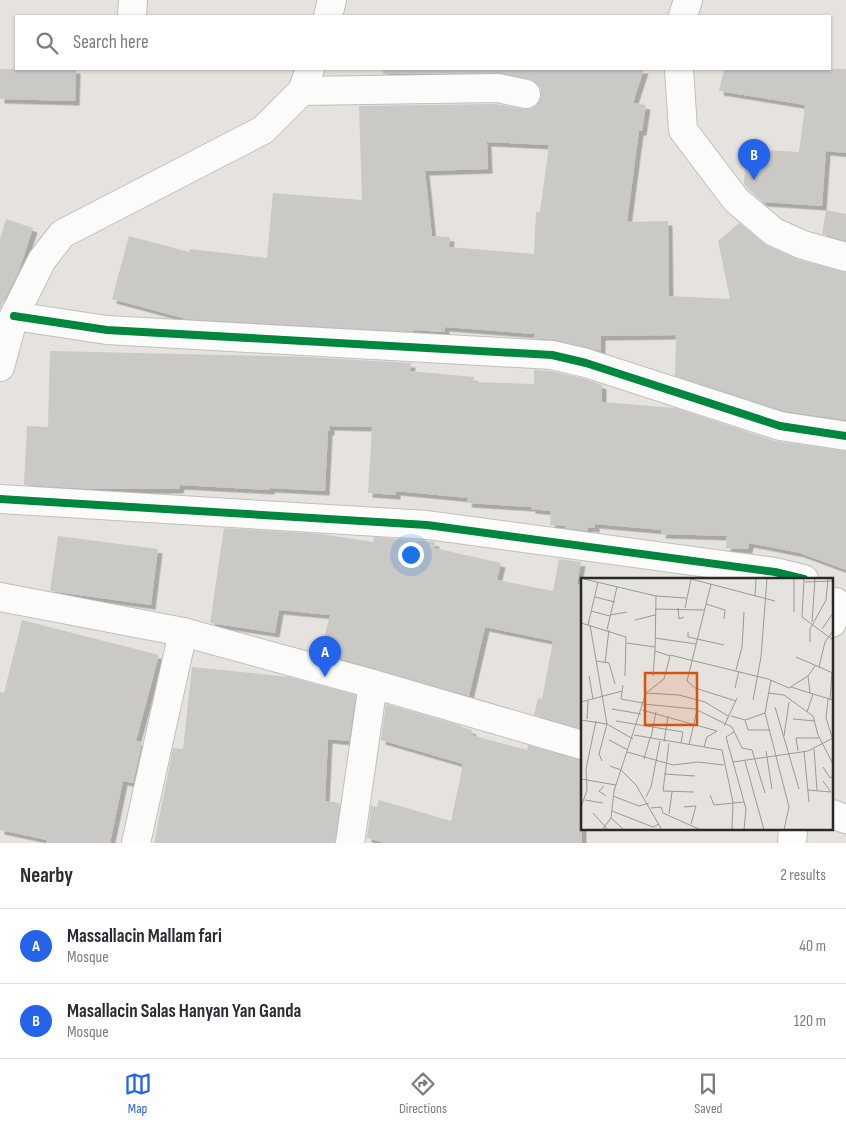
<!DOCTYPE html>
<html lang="en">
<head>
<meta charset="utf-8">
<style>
	body { margin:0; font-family:"Sofia Sans Condensed",sans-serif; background:#f7f7f7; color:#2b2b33 }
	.you { position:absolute; left:410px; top:554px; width:18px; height:18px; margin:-12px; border:4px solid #fff; border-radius:50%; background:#1a73e8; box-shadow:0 0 0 8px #1a73e833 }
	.badge { display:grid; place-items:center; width:32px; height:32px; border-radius:50%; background:#2563eb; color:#fff; font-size:16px; font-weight:700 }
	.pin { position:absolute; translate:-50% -41px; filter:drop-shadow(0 1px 2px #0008) }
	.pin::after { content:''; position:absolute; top:26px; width:18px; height:15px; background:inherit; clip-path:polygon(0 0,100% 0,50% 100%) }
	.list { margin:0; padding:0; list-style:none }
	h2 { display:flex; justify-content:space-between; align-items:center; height:65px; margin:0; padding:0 20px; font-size:21px }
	h2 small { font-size:16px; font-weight:400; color:#7c7c81 }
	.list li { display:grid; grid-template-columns:32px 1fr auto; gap:15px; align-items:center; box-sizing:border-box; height:75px; padding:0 20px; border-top:1px solid #e1e1e2 }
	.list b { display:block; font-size:19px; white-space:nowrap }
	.list p { margin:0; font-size:16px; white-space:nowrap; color:#7c7c81 }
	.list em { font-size:16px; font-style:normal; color:#7c7c81 }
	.icon { flex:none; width:28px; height:28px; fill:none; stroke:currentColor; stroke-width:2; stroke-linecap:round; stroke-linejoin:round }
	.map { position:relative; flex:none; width:846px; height:843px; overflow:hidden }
	.search { position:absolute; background:#fff; box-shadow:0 1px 4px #0004; left:15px; right:15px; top:15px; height:55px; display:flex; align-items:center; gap:12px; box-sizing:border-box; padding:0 18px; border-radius:0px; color:#7c7c81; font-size:19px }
	.sheet { height:215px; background:#fff }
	nav { display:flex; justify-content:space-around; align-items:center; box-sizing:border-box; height:70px; border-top:1px solid #e1e1e2; background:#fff; font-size:14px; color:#7c7c81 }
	nav a { display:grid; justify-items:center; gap:2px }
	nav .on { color:#2563eb }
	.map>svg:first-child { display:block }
	.building { fill:#cbc9c5; fill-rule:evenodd; filter:url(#shadow) }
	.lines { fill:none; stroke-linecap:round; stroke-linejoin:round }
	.minor-casing { stroke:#c0bfc0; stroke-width:30 }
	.minor { stroke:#fbfbfa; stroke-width:28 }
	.cycleway-casing { stroke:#fff; stroke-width:11 }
	.cycleway { stroke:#00873e; stroke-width:8 }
	.inset-road { fill:none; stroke:#9a9996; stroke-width:1 }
	.view { fill:#d5540f; fill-opacity:0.15; stroke:#d5540f; stroke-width:2.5 }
	.inset-edge { fill:none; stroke:#292929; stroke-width:2.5 }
</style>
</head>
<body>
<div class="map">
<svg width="846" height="843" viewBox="0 0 846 843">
	<defs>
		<filter id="shadow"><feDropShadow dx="4.5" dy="4.5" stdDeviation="0" flood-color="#0004"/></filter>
	</defs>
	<rect width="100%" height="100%" fill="#e6e3de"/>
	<g class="building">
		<polygon points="0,69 76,69 75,101 0,99"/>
		<path d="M383,69H644L633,103L646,105L642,131H639L627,222L668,221L669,296L730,299L718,241L739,223L768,246L799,260L846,272V420L784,411L675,376L676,335L601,336V351L556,340L534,338V334L445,327V332L413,330V332L186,319L112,299L129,236L189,252L190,249L267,258L273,193L362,200L359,106L496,104L523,109H530L537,105L541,97V89L536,82L529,79L501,73L383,74ZM487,142L549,145L540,212H536L534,254L449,247L450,237L432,236L425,171L488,169Z"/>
		<polygon points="724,69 846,69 846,153 826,151 822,206 763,202 744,184 746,149 799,152 805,105 719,91"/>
		<polygon points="826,210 846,214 846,241 822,234"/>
		<polygon points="6,219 33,228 19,271 0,309 0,239"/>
		<polygon points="50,351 307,357 411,363 410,371 474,377 473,382 534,384 534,370 550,371 582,378 602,385 602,402 675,408 775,441 846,451 846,570 800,553 749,543 748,549 726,548 727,536 661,534 662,530 595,524 595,528 588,527 587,531 565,528 565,526 550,525 551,511 531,509 531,507 467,503 468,498 396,491 396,495 368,493 372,427 330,426 330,431 328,431 325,491 270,488 270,490 180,485 179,489 95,489 24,485 27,426 48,427"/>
		<polygon points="224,528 321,534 373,542 374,537 435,542 434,548 501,563 497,580 553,591 559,559 581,562 577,584 582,585 582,729 534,715 538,698 542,699 553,641 485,627 469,696 320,653 330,615 279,610 275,633 210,623"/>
		<polygon points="58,536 158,549 151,605 50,591"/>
		<polygon points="22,620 159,655 136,741 142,742 133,783 123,781 110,843 46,843 47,840 0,830 0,692 4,693"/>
		<polygon points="192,667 289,677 356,695 349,741 328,739 325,801 340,803 335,843 154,843 173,748 183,749"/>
		<polygon points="386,704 462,726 461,727 472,730 471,735 527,750 528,745 582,760 582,843 385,843 367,838 371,806 377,807 379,800 451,821 463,764 381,740"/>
	</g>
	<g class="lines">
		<g class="minor-casing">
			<g id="minor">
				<polyline points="132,16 133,0"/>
				<polyline points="328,16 332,0"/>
				<polyline points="683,16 688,0"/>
				<polyline points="679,69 683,130 736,200 774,232 803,245 846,257"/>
				<polyline points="302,91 498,88 526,94"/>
				<polyline points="14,316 107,330 552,355 586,363 780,426 846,436"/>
				<polyline points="0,367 14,316 42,260 62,234 263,130 302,91 310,69"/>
				<polyline points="0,499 427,525 775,572 804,579"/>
				<polyline points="0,597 183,632 373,684 582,745"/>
				<polyline points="832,623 836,602"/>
				<polyline points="832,814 846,819"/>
				<polyline points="136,843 183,632"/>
				<polyline points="350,843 373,684"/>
				<polyline points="792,843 793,829"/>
			</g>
		</g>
		<use href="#minor" class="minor"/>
		<g class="cycleway-casing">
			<g id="cycleway">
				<polyline points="14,316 107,330 552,355 586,363 780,426 846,436"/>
				<polyline points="0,499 427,525 775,572 804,579"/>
			</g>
		</g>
		<use href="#cycleway" class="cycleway"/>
	</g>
	<g transform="translate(581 578)">
		<rect width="252" height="252" fill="#e6e3de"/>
		<path class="inset-road" d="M3,1L75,18L74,73L89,78L83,101L65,115L33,213L30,240L21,252M110,1L194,23M223,1L221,39L252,62M224,4L252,3M130,6L106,103L114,110L155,123M75,18L105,20M174,18L175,1M14,19L34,24M125,26L144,32L143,41M97,30L98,41L103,39M104,30L110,1M74,31L124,32M10,33L29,38M213,34V1M29,37L46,34M54,42L74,37M231,44L234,1M0,45L45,59L44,98M7,47L17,4M9,47L26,146L18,176L21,183M241,51L252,35M26,52L36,9M107,54V59L143,67M74,60L115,66M229,64V51L245,22L247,1M46,65L74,69M89,77L187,101L208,110L227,98L234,88M215,79L252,95M15,83L28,85L34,106M24,85L28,52M238,89L244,64L252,53M155,92L161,69L163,34M8,98L12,121M72,98L74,73M227,98L229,115L252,122M190,102L184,135L208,229L203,252M42,107L40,121L62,125M210,109L229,115M154,110L158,93M65,115L98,117L124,124L147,138M187,115L203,117L232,138L237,157L252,186M247,121L245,140L252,162M172,122L180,79L186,1M249,122L251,94M0,124L41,113M62,126L114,131L151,149L161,170L171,172L184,215M194,129L218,211M31,131L60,136M61,132L136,153M226,134L232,116M150,138L164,142L167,152H189M6,141L7,123M212,141L234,143M0,142L26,146L52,161M164,142L184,135M35,143L102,154L100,165M143,148L156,120M153,154L145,159L165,231L163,252M53,157L141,172L152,224L151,252M203,158L208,124M70,160L75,134M28,162L47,172M83,164L87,138M88,165L82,213L113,214M108,167L116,132M123,169L126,159L136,153M233,171L236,212M185,173L191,211M217,173L215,160H238M223,173L228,224M46,174L92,187L117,184L143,187M63,181L69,160M164,183L183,252M152,184L227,173L252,160M29,188L40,192L55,207L81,252M242,189L249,200L252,198M83,196L114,198M0,201L35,207M23,208L18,213L25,218M227,212L250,214L242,203M129,217L133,227L163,224M32,218L58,228L68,225M65,219L70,209L79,163M4,222L22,225M0,229L6,212L5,191L15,143M103,229L115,228L110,246M70,230L80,229L82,235L120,252M31,233L72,249L78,246M12,235L27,252M88,236L91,214M30,240L43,252"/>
		<path class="view" d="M64,95H116V147H64Z"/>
		<rect width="252" height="252" class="inset-edge"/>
	</g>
</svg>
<div class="you"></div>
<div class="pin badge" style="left:325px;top:677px">A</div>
<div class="pin badge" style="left:754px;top:180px">B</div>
<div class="search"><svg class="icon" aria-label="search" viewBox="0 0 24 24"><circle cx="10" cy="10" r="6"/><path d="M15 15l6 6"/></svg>Search here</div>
</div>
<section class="sheet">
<h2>Nearby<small>2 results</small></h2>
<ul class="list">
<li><span class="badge">A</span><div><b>Massallacin Mallam fari</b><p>Mosque</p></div><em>40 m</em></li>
<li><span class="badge">B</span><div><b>Masallacin Salas Hanyan Yan Ganda</b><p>Mosque</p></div><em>120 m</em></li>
</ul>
</section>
<nav>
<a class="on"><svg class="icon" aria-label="map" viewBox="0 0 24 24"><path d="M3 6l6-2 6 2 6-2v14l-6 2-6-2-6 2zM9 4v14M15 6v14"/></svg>Map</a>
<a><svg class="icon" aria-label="directions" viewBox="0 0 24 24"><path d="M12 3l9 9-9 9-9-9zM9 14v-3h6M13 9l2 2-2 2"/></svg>Directions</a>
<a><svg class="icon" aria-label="saved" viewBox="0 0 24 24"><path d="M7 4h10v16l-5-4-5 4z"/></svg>Saved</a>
</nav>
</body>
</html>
